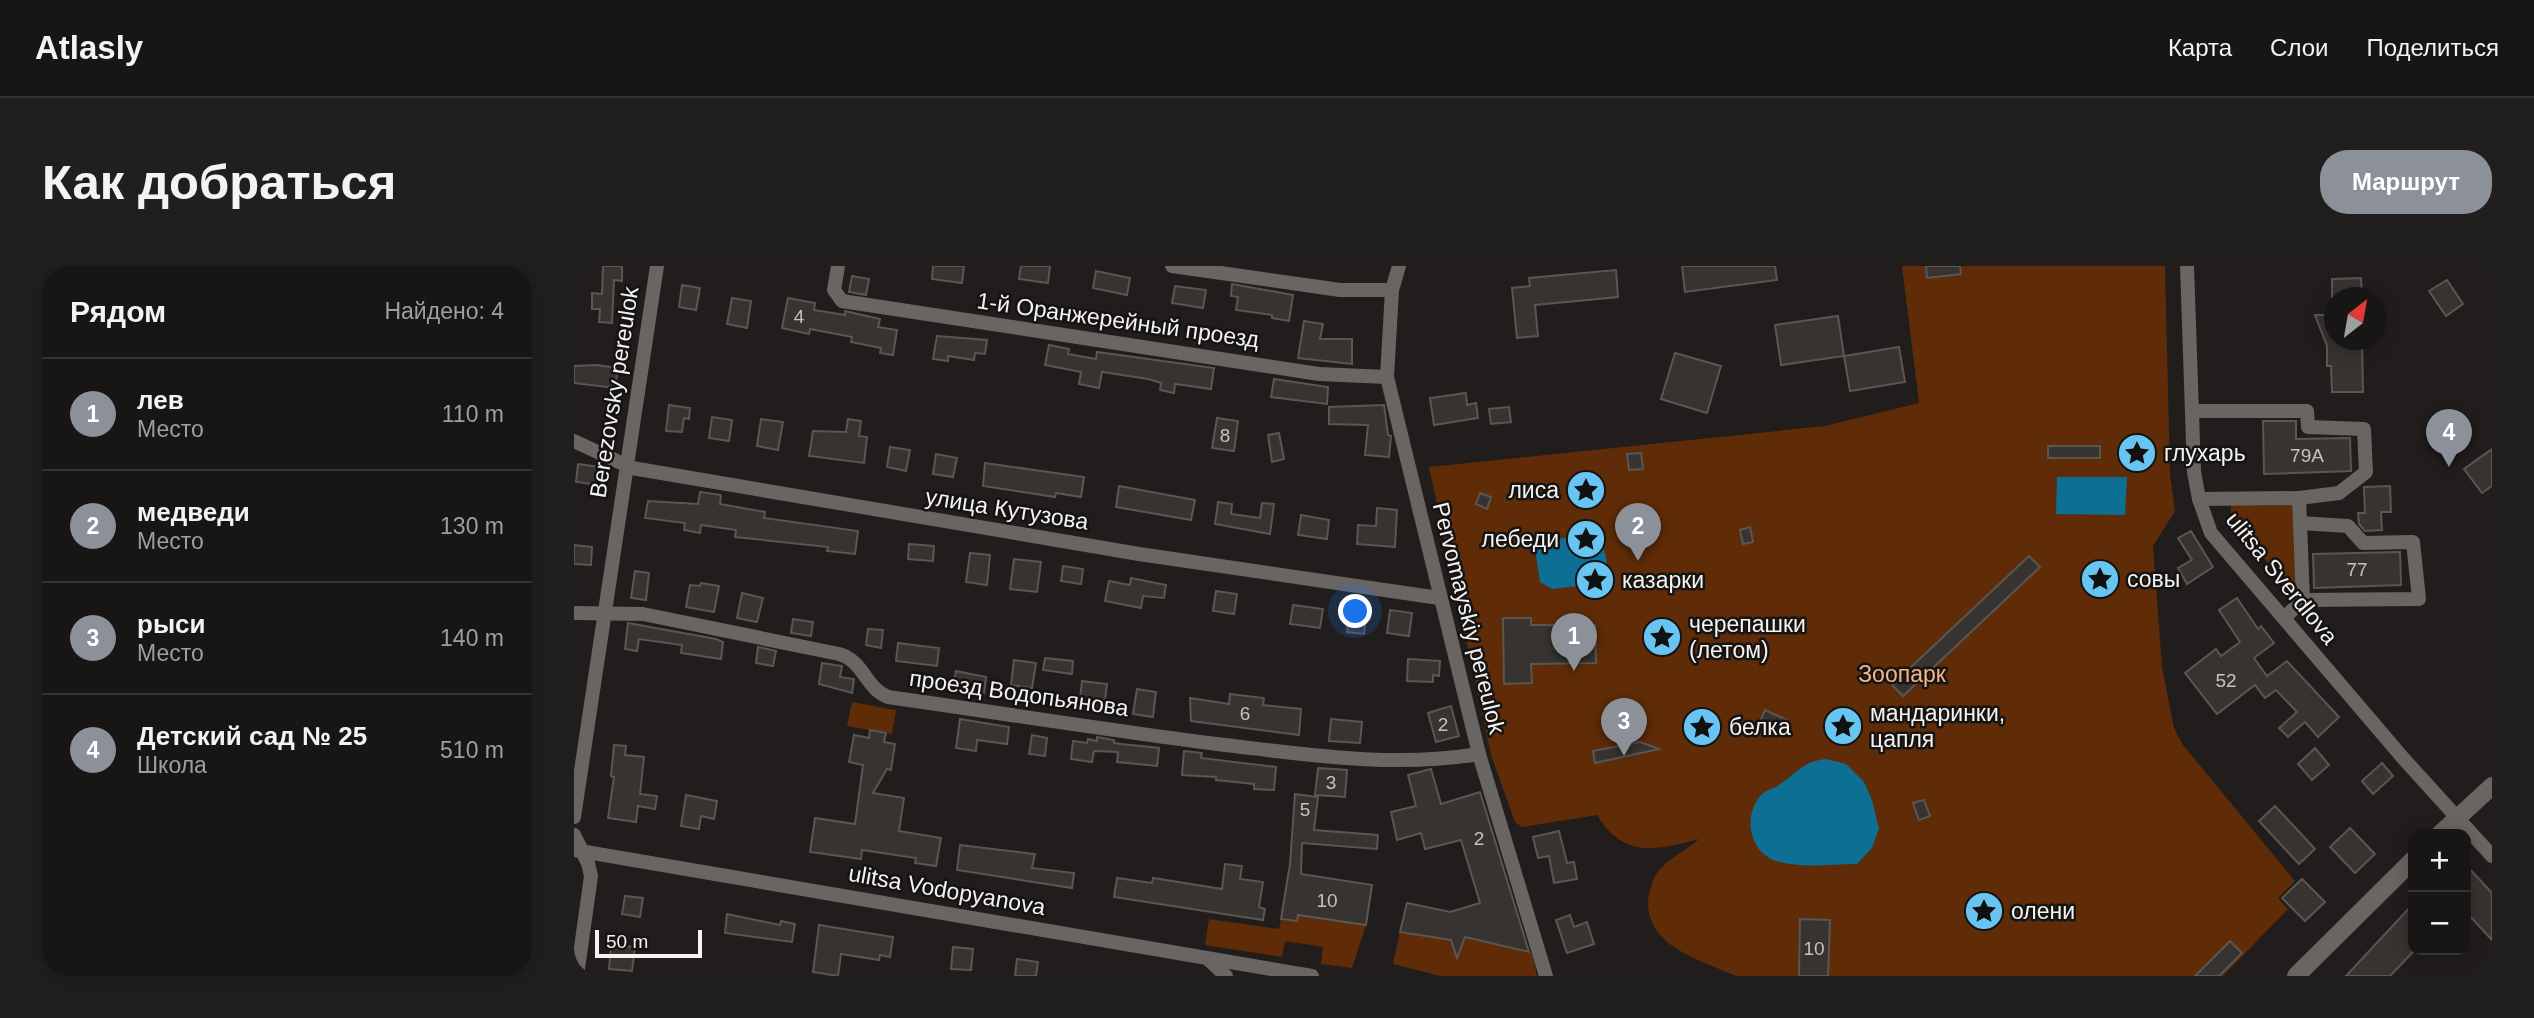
<!DOCTYPE html>
<html lang="ru">
<head>
<meta charset="utf-8">
<style>
	body { margin:0; font-family:Helvetica,sans-serif; background:#211f1e; color:#f1f3f6 }
	.controls { position:absolute; right:21px; bottom:21px; display:grid; overflow:hidden; border-radius:14px; box-shadow:0 4px 18px #0003 }
	.controls button { width:63px; height:63px; display:grid; place-items:center; padding:0; border:0; border-bottom:2px solid #363534; background:#181615; color:#f1f3f6; font:35px sans-serif }
	.compass { position:absolute; left:1750px; top:21px; width:63px; height:63px; border-radius:50%; background:#181615; box-shadow:0 4px 18px #0003; rotate:31deg }
	.scale { position:absolute; left:21px; bottom:18px; width:107px; box-sizing:border-box; padding-left:7px; border:4px solid #f5f3f2; border-top:0; font-size:19px; line-height:24px; white-space:nowrap; color:#f5f3f2; -webkit-text-stroke:5px #161413; paint-order:stroke }
	.you { position:absolute; left:782px; top:346px; width:24px; height:24px; margin:-18px; border:5px solid #fff; border-radius:50%; background:#1a73e8; box-shadow:0 0 0 10px #1a73e833 }
	.badge { display:grid; place-items:center; width:46px; height:46px; border-radius:50%; background:#8c9099; color:#fff; font-size:23px; font-weight:700 }
	.pin { position:absolute; translate:-50% -58px; filter:drop-shadow(0 2px 4px #0008) }
	.pin::after { content:''; position:absolute; top:37px; width:24px; height:21px; background:inherit; clip-path:polygon(0 0,100% 0,50% 100%) }
	.list { margin:0; padding:0; list-style:none }
	h2 { display:flex; justify-content:space-between; align-items:center; height:91px; margin:0; padding:0 28px; font-size:30px }
	h2 small { font-size:23px; font-weight:400; color:#9f9fa0 }
	.list li { display:grid; grid-template-columns:46px 1fr auto; gap:21px; align-items:center; box-sizing:border-box; height:112px; padding:0 28px; border-top:2px solid #363534 }
	.list b { display:block; font-size:26px; white-space:nowrap }
	.list p { margin:0; font-size:23px; white-space:nowrap; color:#9f9fa0 }
	.list em { font-size:23px; font-style:normal; color:#9f9fa0 }
	.map { position:relative; flex:none; width:1918px; height:710px; overflow:hidden; border-radius:28px }
	header { display:flex; align-items:center; gap:42px; box-sizing:border-box; height:98px; padding:0 35px; background:#181615; border-bottom:2px solid #363534 }
	header strong { font-size:33px }
	nav { display:flex; gap:38px; margin-inline-start:auto; font-size:24px }
	.intro { display:flex; align-items:center; justify-content:space-between; box-sizing:border-box; height:168px; padding:0 42px }
	h1 { margin:0; font-size:49px }
	.button { padding:18px 32px; border-radius:28px; background:#8c9099; color:#fff; font-size:24px; font-weight:700 }
	main { display:flex; gap:42px; padding:0 42px }
	aside { flex:1; background:#181615; border-radius:28px; box-shadow:0 4px 18px #0003 }
	.map>svg:first-child { display:block }
	.green { fill:#5f2c07 }
	.water { fill:#0d6f94 }
	.building { fill:#363331; stroke:#595654; stroke-width:2 }
	.lines { fill:none; stroke-linecap:round; stroke-linejoin:round }
	.minor { stroke:#686563; stroke-width:14 }
	.tertiary { stroke:#686563; stroke-width:18 }
	.labels { text-anchor:middle; dominant-baseline:central; stroke-width:5; stroke-linejoin:round; paint-order:stroke }
	.number-label { font-size:19px; fill:#c5c3c2 }
	.street-label { font-size:23px; fill:#f5f3f2; stroke:#161413 }
	.poi-label { font-size:23px; fill:#f5f3f2; stroke:#161413; text-anchor:start }
	.park-label { font-size:23px; fill:#f6b48e; stroke:#161413 }
</style>
</head>
<body>
<header>
<strong>Atlasly</strong>
<nav><a>Карта</a><a>Слои</a><a>Поделиться</a></nav>
</header>
<div class="intro"><h1>Как добраться</h1><a class="button">Маршрут</a></div>
<main>
<aside>
<h2>Рядом<small>Найдено: 4</small></h2>
<ul class="list">
<li><span class="badge">1</span><div><b>лев</b><p>Место</p></div><em>110 m</em></li>
<li><span class="badge">2</span><div><b>медведи</b><p>Место</p></div><em>130 m</em></li>
<li><span class="badge">3</span><div><b>рыси</b><p>Место</p></div><em>140 m</em></li>
<li><span class="badge">4</span><div><b>Детский сад № 25</b><p>Школа</p></div><em>510 m</em></li>
</ul>
</aside>
<div class="map">
<svg width="1918" height="710" viewBox="0 0 1918 710">
	<rect width="100%" height="100%" fill="#201d1c"/>
	<g class="green">
		<path d="M1328,0H1591L1596,209L1601,245L1579,280L1588,401L1600,462L1609,479L1721,615L1704,632L1714,643L1649,710H1162C1129,695 1076,682 1074,639C1074,626 1078,613 1086,603C1097,591 1113,584 1125,573C1084,584 1049,593 1023,549L948,561L941,556L917,489L855,201L1251,160L1345,137Z"/>
		<polygon points="1657,236 1720,237 1723,332 1657,252"/>
		<polygon points="278,436 322,444 318,468 273,460"/>
		<polygon points="724,649 792,659 778,702 747,698 749,681 711,675 708,691 631,679 635,653 705,663 707,653 723,655"/>
		<polygon points="826,666 877,674 881,683 886,683 889,671 958,687 963,710 866,710 819,698"/>
	</g>
	<g class="water">
		<polygon points="1483,211 1553,211 1551,249 1482,248"/>
		<path d="M1020,268C1032,279 1036,302 1031,317L978,323L966,316L961,283L967,275Z"/>
		<path d="M1252,493L1272,498L1290,516L1298,534L1305,563L1298,582L1283,598C1257,598 1227,603 1202,595C1175,586 1168,549 1188,528C1191,525 1198,523 1202,521C1223,508 1226,496 1252,493Z"/>
	</g>
	<g class="building">
		<polygon points="29,0 48,0 48,15 40,14 38,57 25,56 26,43 18,43 18,27 28,28"/>
		<polygon points="359,0 390,0 388,17 358,13"/>
		<polygon points="447,0 476,0 474,17 445,13"/>
		<polygon points="1108,0 1201,0 1203,14 1111,26"/>
		<polygon points="1352,0 1386,0 1387,8 1353,12"/>
		<polygon points="1042,4 1044,31 961,39 964,70 943,72 938,22 956,20 955,12"/>
		<polygon points="522,5 556,12 553,29 519,22"/>
		<polygon points="278,10 295,13 292,29 275,26"/>
		<polygon points="1787,12 1788,32 1758,32 1758,13"/>
		<polygon points="1873,14 1889,38 1872,50 1855,25"/>
		<polygon points="658,18 719,29 715,55 698,52 698,49 662,44 664,31 657,30"/>
		<polygon points="108,19 126,22 122,44 105,41"/>
		<polygon points="601,20 632,24 629,42 598,37"/>
		<polygon points="158,32 177,35 173,62 153,58"/>
		<polygon points="214,32 241,37 240,44 271,49 271,45 306,53 304,61 323,64 319,89 306,87 307,82 277,76 278,71 236,63 235,68 208,62"/>
		<polygon points="1741,49 1760,49 1760,74 1788,74 1789,126 1758,126 1757,100 1753,100 1753,80"/>
		<polygon points="1264,50 1270,90 1207,99 1201,59"/>
		<polygon points="730,55 749,58 746,73 778,73 778,98 724,92"/>
		<polygon points="363,70 413,74 411,88 401,87 400,94 374,90 374,95 359,93"/>
		<polygon points="475,79 495,83 494,88 522,93 523,86 640,102 637,123 601,118 600,127 586,124 587,117 574,113 528,106 525,122 505,118 507,106 471,99"/>
		<polygon points="1325,81 1331,116 1276,125 1270,90"/>
		<polygon points="1101,87 1147,100 1133,147 1087,133"/>
		<polygon points="23,99 44,102 41,122 0,117 0,100"/>
		<polygon points="700,113 754,121 753,138 697,131"/>
		<polygon points="892,127 893,139 902,137 904,152 860,159 856,132"/>
		<polygon points="95,139 116,142 115,153 110,152 108,166 92,165"/>
		<polygon points="810,139 814,169 817,170 815,191 791,189 794,159 755,158 755,141"/>
		<polygon points="935,141 937,156 917,158 915,143"/>
		<polygon points="138,151 158,154 155,175 135,172"/>
		<polygon points="643,152 664,155 660,185 638,182"/>
		<polygon points="187,153 209,156 204,184 183,180"/>
		<polygon points="274,153 287,155 285,170 293,171 290,197 235,190 239,165 272,166"/>
		<polygon points="1689,155 1722,155 1722,173 1776,172 1777,205 1690,208"/>
		<polygon points="705,167 710,193 698,196 694,169"/>
		<rect x="1474" y="180" width="52" height="12"/>
		<polygon points="316,181 336,184 332,205 313,201"/>
		<polygon points="1918,183 1918,220 1908,227 1890,203"/>
		<polygon points="1067,187 1069,203 1055,204 1053,188"/>
		<polygon points="362,188 383,192 379,211 359,208"/>
		<polygon points="411,197 510,211 507,231 482,227 481,231 409,220"/>
		<polygon points="4,198 27,201 25,219 2,216"/>
		<polygon points="545,220 621,234 617,254 542,241"/>
		<polygon points="1816,220 1817,246 1807,246 1808,264 1791,265 1785,258 1784,247 1791,247 1790,221"/>
		<polygon points="126,226 147,229 146,238 191,246 190,252 284,265 281,288 253,285 254,281 161,271 162,264 127,259 126,267 110,264 111,257 71,252 74,235 124,238"/>
		<polygon points="906,227 917,231 913,243 902,238"/>
		<polygon points="644,236 658,238 657,248 686,252 688,237 700,238 696,268 641,258"/>
		<polygon points="803,242 823,244 821,281 783,278 784,259 802,260"/>
		<polygon points="727,249 755,254 753,273 724,269"/>
		<polygon points="1176,261 1179,276 1169,278 1166,264"/>
		<polygon points="1617,265 1639,301 1613,318 1604,302 1618,294 1604,272"/>
		<polygon points="335,278 360,280 359,295 334,293"/>
		<polygon points="0,279 18,281 17,299 0,298"/>
		<polygon points="1826,286 1827,319 1740,322 1739,288"/>
		<polygon points="396,287 416,289 413,319 392,316"/>
		<polygon points="1455,290 1466,301 1329,430 1318,419"/>
		<polygon points="440,293 467,296 463,326 436,323"/>
		<polygon points="489,300 509,303 507,318 487,315"/>
		<polygon points="61,305 75,307 72,334 57,332"/>
		<polygon points="557,312 592,319 590,332 569,330 567,342 531,335 535,315 556,319"/>
		<polygon points="127,317 145,320 140,346 112,341 116,319 126,320"/>
		<polygon points="642,325 663,328 660,348 639,345"/>
		<polygon points="168,327 189,332 183,356 163,352"/>
		<polygon points="1663,332 1684,363 1687,360 1700,377 1680,392 1693,410 1713,395 1765,451 1744,471 1731,456 1714,471 1705,462 1723,446 1702,424 1691,432 1681,419 1643,448 1611,407 1642,383 1647,390 1666,376 1645,344"/>
		<polygon points="719,339 749,343 746,362 716,358"/>
		<polygon points="816,344 838,347 835,370 813,367"/>
		<polygon points="775,345 792,347 790,368 773,366"/>
		<polygon points="929,352 957,352 957,359 1021,359 1022,397 957,398 958,417 930,418"/>
		<polygon points="219,353 239,356 237,370 217,367"/>
		<polygon points="54,357 142,373 149,376 147,393 107,387 108,379 65,373 63,385 51,383"/>
		<polygon points="294,363 309,364 307,382 292,379"/>
		<polygon points="324,377 365,382 363,400 322,395"/>
		<polygon points="184,381 202,385 199,400 182,397"/>
		<polygon points="471,392 499,395 498,408 469,404"/>
		<polygon points="834,393 866,395 865,410 859,409 859,416 833,415"/>
		<polygon points="440,394 462,397 458,422 437,419"/>
		<polygon points="248,397 268,400 266,411 280,413 278,427 245,418"/>
		<polygon points="382,405 412,411 410,427 379,421"/>
		<polygon points="508,415 533,418 530,444 505,441"/>
		<polygon points="563,423 582,426 579,451 559,448"/>
		<polygon points="656,428 690,432 689,439 727,443 725,469 617,455 616,432 655,438"/>
		<polygon points="877,440 885,470 862,476 854,447"/>
		<polygon points="1191,444 1213,454 1207,469 1184,460"/>
		<polygon points="386,453 435,461 433,478 403,474 402,485 382,482"/>
		<polygon points="757,453 788,456 786,477 755,475"/>
		<polygon points="296,464 312,467 310,476 321,478 317,504 313,503 299,527 330,532 325,565 367,572 362,600 341,597 342,592 288,584 287,593 236,586 241,552 281,558 289,499 275,496 280,469 295,472"/>
		<polygon points="458,469 473,472 471,490 455,488"/>
		<polygon points="523,471 540,474 540,477 547,478 585,482 583,500 543,496 544,486 520,485 518,496 497,493 499,475 513,477 514,473 523,475"/>
		<polygon points="1066,476 1085,483 1021,497 1019,485"/>
		<polygon points="40,479 52,480 51,489 70,491 66,528 83,530 81,543 64,540 62,556 34,552 40,511 37,510"/>
		<polygon points="1741,482 1755,499 1738,514 1724,498"/>
		<polygon points="610,485 628,487 627,492 702,501 700,524 680,523 680,518 642,514 642,511 608,509"/>
		<polygon points="1808,497 1819,510 1799,528 1788,515"/>
		<polygon points="744,502 773,504 771,531 741,529"/>
		<polygon points="857,503 867,538 906,526 955,686 891,671 883,692 877,674 826,666 833,637 876,646 906,637 887,574 851,583 847,567 823,574 817,546 842,540 834,509"/>
		<polygon points="721,528 744,531 740,564 804,569 803,583 728,577 727,608 798,619 792,659 724,649 723,655 707,653 716,598"/>
		<polygon points="112,529 143,535 140,553 127,550 125,563 107,560"/>
		<polygon points="1350,534 1356,550 1345,554 1339,537"/>
		<polygon points="1701,540 1741,583 1725,598 1685,555"/>
		<polygon points="1776,562 1801,588 1781,607 1756,581"/>
		<polygon points="985,565 993,597 1000,596 1003,613 980,617 975,590 964,592 959,571"/>
		<polygon points="386,579 461,588 458,602 500,607 498,622 383,604"/>
		<polygon points="651,598 668,600 666,613 689,616 685,641 691,643 689,654 540,631 543,612 578,617 579,612 648,623"/>
		<polygon points="1892,599 1918,627 1918,674 1892,646"/>
		<polygon points="1728,613 1751,636 1731,655 1708,632"/>
		<polygon points="51,630 69,632 66,651 48,648"/>
		<polygon points="1839,638 1839,686 1816,710 1772,710"/>
		<polygon points="153,648 206,659 207,655 221,658 218,676 151,667"/>
		<polygon points="996,649 1000,661 1013,656 1020,678 993,687 982,654"/>
		<polygon points="1226,653 1256,654 1254,710 1225,710"/>
		<polygon points="245,659 319,671 316,691 306,689 305,694 267,688 264,710 239,706"/>
		<polygon points="1656,675 1668,687 1645,710 1621,710"/>
		<polygon points="37,678 61,681 58,705 35,703"/>
		<polygon points="379,681 399,683 397,704 377,703"/>
		<polygon points="443,693 464,696 462,710 441,710"/>
	</g>
	<g class="lines">
		<g class="minor">
			<polyline points="264,0 260,24 268,35 745,108 813,111"/>
			<polyline points="598,0 766,24 818,24"/>
			<polyline points="825,0 818,24 813,111 905,488 972,710"/>
			<polyline points="1613,0 1620,206 1625,233 1637,267 1829,492 1918,590"/>
			<polyline points="1618,145 1733,145 1734,161 1790,163 1792,206 1765,227 1725,232"/>
			<polyline points="0,175 58,202 565,288 865,332"/>
			<polyline points="1625,233 1725,232 1729,334"/>
			<path d="M0,347L69,348L265,388C290,395 291,422 314,431C427,447 539,465 651,479C736,489 820,502 905,488"/>
			<polyline points="1710,352 1729,334 1845,333 1839,276 1789,277 1774,260 1726,257"/>
			<polyline points="0,551 83,0"/>
			<polyline points="0,569 14,597 17,610 3,710"/>
			<polyline points="0,584 738,710"/>
			<polyline points="635,694 652,710"/>
		</g>
		<g class="tertiary">
			<polyline points="1866,568 1918,520"/>
			<polyline points="1722,710 1839,594"/>
		</g>
	</g>
	<defs>
		<g id="sight-disc" transform="scale(2.0125)"><circle r="9.5" fill="#68c4f0" stroke="#161413"/><path d="M0-6L1.8-2.2L6-1.7L2.9 1.2L3.7 5.4L0 3.3L-3.7 5.4L-2.9 1.2L-6-1.7L-1.8-2.2Z" fill="#111"/></g>
	</defs>
	<g fill-rule="evenodd">
		<use href="#sight-disc" x="1563" y="187"/>
		<use href="#sight-disc" x="1012" y="224"/>
		<use href="#sight-disc" x="1012" y="273"/>
		<use href="#sight-disc" x="1526" y="313"/>
		<use href="#sight-disc" x="1021" y="314"/>
		<use href="#sight-disc" x="1088" y="371"/>
		<use href="#sight-disc" x="1269" y="460"/>
		<use href="#sight-disc" x="1128" y="461"/>
		<use href="#sight-disc" x="1410" y="645"/>
	</g>
	<g class="labels">
		<g class="number-label">
			<text x="225" y="50">4</text>
			<text x="651" y="169">8</text>
			<text x="1733" y="189">79А</text>
			<text x="1783" y="303">77</text>
			<text x="1652" y="414">52</text>
			<text x="671" y="447">6</text>
			<text x="869" y="458">2</text>
			<text x="757" y="516">3</text>
			<text x="731" y="543">5</text>
			<text x="905" y="572">2</text>
			<text x="753" y="634">10</text>
			<text x="1240" y="682">10</text>
		</g>
		<g class="street-label">
			<text transform="translate(544 54) rotate(8)">1-й Оранжерейный проезд</text>
			<text transform="translate(40 126) rotate(-81)">Berezovsky pereulok</text>
			<text transform="translate(433 243) rotate(9)">улица Кутузова</text>
			<text transform="translate(1708 312) rotate(51)">ulitsa Sverdlova</text>
			<text transform="translate(895 352) rotate(76)">Pervomayskiy pereulok</text>
			<text transform="translate(445 427) rotate(8)">проезд Водопьянова</text>
			<text transform="translate(373 624) rotate(10)">ulitsa Vodopyanova</text>
		</g>
		<g class="poi-label">
			<text x="1590" y="187">глухарь</text>
			<text x="985" y="224" text-anchor="end">лиса</text>
			<text x="985" y="273" text-anchor="end">лебеди</text>
			<text x="1553" y="313">совы</text>
			<text x="1048" y="314">казарки</text>
			<text x="1115" y="358">черепашки<tspan x="1115" dy="26">(летом)</tspan></text>
			<text x="1296" y="447">мандаринки,<tspan x="1296" dy="26">цапля</tspan></text>
			<text x="1155" y="461">белка</text>
			<text x="1437" y="645">олени</text>
		</g>
		<g class="park-label">
			<text x="1328" y="408">Зоопарк</text>
		</g>
	</g>
</svg>
<div class="controls">
<button>+</button>
<button>−</button>
</div>
<svg class="compass" viewBox="-18 -18 36 36"><path d="M0-13l5 13h-10z" fill="#e53935"/><path d="M0 13l5-13h-10z" fill="#9f9fa0"/></svg>
<div class="scale">50 m</div>
<div class="you"></div>
<div class="pin badge" style="left:1000px;top:405px">1</div>
<div class="pin badge" style="left:1064px;top:295px">2</div>
<div class="pin badge" style="left:1050px;top:490px">3</div>
<div class="pin badge" style="left:1875px;top:201px">4</div>
</div>
</main>
</body>
</html>
